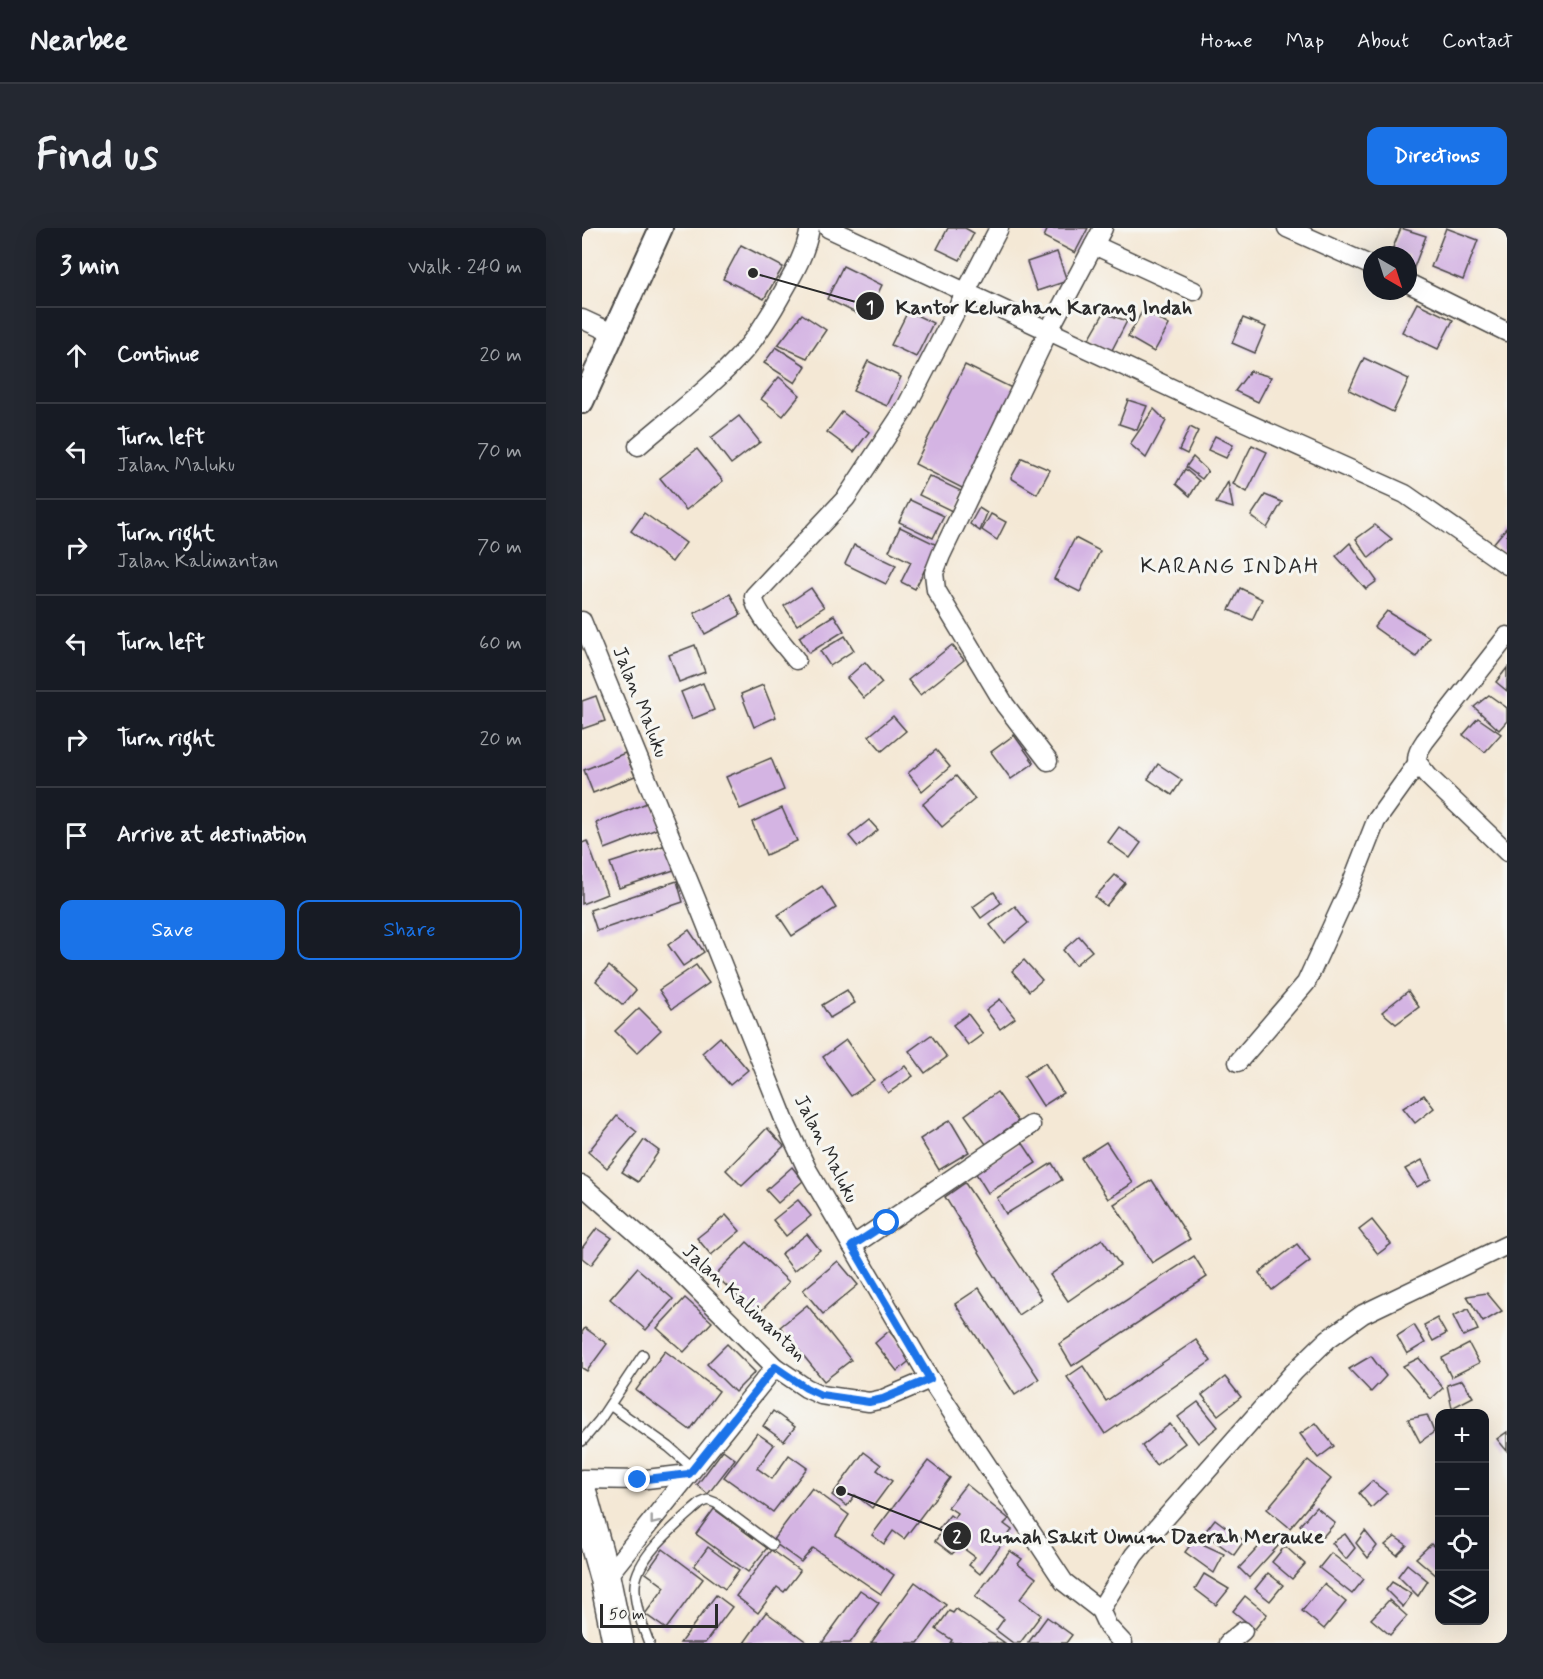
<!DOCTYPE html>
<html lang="en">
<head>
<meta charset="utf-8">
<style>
	body { margin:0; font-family:Mynerve,sans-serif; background:#242831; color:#f1f3f6 }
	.controls { position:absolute; right:18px; bottom:18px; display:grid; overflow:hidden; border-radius:12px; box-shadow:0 6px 24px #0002 }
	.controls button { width:54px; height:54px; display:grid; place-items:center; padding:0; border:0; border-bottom:2px solid #363941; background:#171b24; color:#f1f3f6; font:30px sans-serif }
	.compass { position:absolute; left:781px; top:18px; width:54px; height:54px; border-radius:50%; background:#171b24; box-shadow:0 6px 24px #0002; rotate:141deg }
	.scale { position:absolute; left:18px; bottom:15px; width:118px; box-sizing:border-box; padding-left:6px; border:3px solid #2b2b2b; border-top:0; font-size:16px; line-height:21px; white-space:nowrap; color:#2b2b2b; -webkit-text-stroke:4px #f6f6f2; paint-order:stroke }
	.stop { position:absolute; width:18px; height:18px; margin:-14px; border:4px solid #1a73e8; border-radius:50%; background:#fff }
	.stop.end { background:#1a73e8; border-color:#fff; box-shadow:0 2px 6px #0008 }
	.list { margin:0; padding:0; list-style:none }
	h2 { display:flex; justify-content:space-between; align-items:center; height:78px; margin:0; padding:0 24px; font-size:26px }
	h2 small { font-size:20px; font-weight:400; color:#9ea1a6 }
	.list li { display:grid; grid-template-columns:39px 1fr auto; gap:18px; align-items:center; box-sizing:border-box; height:96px; padding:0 24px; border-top:2px solid #363941 }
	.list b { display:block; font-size:22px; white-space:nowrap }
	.list p { margin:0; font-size:20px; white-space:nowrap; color:#9ea1a6 }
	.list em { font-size:20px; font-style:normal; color:#9ea1a6 }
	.actions { display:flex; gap:12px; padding:18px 24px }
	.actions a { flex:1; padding:14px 0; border:2px solid #1a73e8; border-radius:12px; text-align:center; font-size:21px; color:#1a73e8 }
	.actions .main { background:#1a73e8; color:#fff }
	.icon { flex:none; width:33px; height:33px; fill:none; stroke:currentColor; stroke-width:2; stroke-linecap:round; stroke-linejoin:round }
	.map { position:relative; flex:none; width:925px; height:1415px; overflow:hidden; border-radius:12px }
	header { display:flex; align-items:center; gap:36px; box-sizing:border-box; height:84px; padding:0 30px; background:#171b24; border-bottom:2px solid #363941 }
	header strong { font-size:28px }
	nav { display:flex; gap:33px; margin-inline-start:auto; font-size:21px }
	.intro { display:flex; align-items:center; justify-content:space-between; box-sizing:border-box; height:144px; padding:0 36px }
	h1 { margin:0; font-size:42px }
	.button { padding:15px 27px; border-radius:12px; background:#1a73e8; color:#fff; font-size:21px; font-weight:700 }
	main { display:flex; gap:36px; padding:0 36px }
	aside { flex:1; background:#171b24; border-radius:12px; box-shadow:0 6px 24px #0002 }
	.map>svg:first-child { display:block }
	.building { fill:#d4b4e3 }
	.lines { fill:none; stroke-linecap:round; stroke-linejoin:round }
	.service-casing { stroke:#494744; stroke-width:12 }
	.minor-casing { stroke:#494744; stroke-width:21 }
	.tertiary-casing { stroke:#494744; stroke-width:26 }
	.trunk-casing { stroke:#494744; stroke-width:33 }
	.service { stroke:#fff; stroke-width:9 }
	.minor { stroke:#fff; stroke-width:18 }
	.tertiary { stroke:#fff; stroke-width:22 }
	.trunk { stroke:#fff; stroke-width:30 }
	.oneway { stroke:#a0a0a0 }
	.route { stroke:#1a73e8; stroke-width:8 }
	.labels { text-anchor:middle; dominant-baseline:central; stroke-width:6; stroke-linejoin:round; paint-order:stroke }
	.street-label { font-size:20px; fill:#2b2b2b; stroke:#f6f6f2 }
	.quarter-label { font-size:22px; letter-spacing:1.5px; fill:#2b2b2b; stroke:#f6f6f2 }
	.leader { fill:none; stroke:#2b2b2b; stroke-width:2 }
	.callout-dot { fill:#2b2b2b; stroke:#f6f6f2; stroke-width:2 }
	.mark-label { font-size:18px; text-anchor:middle; font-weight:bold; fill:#fff }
	.callout-label { font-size:21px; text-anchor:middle; font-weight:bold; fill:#2b2b2b; stroke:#f6f6f2; stroke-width:6; stroke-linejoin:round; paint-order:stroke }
</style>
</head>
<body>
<header>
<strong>Nearbee</strong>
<nav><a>Home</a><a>Map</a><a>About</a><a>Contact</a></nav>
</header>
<div class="intro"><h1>Find us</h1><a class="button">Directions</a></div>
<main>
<aside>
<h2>3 min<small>Walk · 240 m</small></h2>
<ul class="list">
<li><svg class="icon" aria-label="ahead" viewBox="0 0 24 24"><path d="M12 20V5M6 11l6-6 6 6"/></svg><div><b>Continue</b></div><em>20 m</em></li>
<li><svg class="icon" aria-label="left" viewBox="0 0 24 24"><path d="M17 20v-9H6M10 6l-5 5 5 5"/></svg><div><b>Turn left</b><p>Jalan Maluku</p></div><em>70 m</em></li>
<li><svg class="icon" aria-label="right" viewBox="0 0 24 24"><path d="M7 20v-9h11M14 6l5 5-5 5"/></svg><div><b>Turn right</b><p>Jalan Kalimantan</p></div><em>70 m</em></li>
<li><svg class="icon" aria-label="left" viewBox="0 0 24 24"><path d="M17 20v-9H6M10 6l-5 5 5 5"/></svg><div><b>Turn left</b></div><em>60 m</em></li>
<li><svg class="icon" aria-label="right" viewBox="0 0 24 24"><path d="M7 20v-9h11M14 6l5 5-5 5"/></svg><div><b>Turn right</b></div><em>20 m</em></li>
<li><svg class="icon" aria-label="arrive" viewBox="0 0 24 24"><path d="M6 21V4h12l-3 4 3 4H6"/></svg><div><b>Arrive at destination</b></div></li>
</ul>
<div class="actions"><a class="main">Save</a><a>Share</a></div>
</aside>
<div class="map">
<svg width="925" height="1415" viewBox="0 0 925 1415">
	<rect width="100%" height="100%" fill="#f6f6f2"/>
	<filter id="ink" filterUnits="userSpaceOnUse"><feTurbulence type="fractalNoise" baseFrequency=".0167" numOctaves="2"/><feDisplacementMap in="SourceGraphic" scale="12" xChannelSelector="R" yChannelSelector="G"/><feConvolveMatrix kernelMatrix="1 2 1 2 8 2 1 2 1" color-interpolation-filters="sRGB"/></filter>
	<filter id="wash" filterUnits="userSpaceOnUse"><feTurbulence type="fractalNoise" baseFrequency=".008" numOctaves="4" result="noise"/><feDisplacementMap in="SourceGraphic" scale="24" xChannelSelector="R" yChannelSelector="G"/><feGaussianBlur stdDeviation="1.35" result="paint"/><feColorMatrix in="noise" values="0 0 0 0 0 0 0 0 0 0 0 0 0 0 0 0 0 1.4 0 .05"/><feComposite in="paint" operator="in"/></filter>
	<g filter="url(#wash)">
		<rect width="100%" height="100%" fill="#f4e8d5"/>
		<g id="blocks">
			<g class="building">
				<polygon points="366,0 383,0 392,5 378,32 355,21"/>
				<polygon points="466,0 506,0 493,25 462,9"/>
				<polygon points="819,0 844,8 831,42 826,41 826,27 808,27"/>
				<polygon points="864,0 896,12 881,52 849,39"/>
				<polygon points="159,17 201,39 182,71 141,51"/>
				<polygon points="475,24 485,53 455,63 445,34"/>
				<polygon points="261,38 300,57 284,90 245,71"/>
				<polygon points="835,75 871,92 856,121 820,104"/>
				<polygon points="561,82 587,97 572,124 546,109"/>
				<polygon points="326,83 351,95 334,129 309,117"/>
				<polygon points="522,85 545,93 529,124 507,111"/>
				<polygon points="220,86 244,102 225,130 196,117"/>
				<polygon points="661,90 684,99 673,125 650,115"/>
				<polygon points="194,119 224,138 213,155 182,135"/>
				<polygon points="782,130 827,151 811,184 767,162"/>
				<polygon points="286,133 319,149 305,178 271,163"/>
				<polygon points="383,137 434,162 384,262 333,236"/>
				<polygon points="668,143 689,149 676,174 653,163"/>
				<polygon points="197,149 218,167 201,188 179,171"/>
				<polygon points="546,172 565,178 555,202 537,196"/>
				<polygon points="572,181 584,193 564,230 548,216"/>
				<polygon points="260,184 287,204 272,224 245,204"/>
				<polygon points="157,188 178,214 149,236 129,210"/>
				<polygon points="608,199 616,203 605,226 597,222"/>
				<polygon points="633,208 651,217 644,230 626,222"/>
				<polygon points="670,217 685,224 665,264 651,256"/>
				<polygon points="115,221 141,253 104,282 78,250"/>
				<polygon points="611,229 626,243 620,251 604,239"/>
				<polygon points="440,230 468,242 455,266 429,250"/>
				<polygon points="603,241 617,253 608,268 594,256"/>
				<polygon points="347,248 379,263 370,283 337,267"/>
				<polygon points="646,254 651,280 634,275"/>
				<polygon points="683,267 700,274 685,300 669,288"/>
				<polygon points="328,272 362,288 351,310 317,294"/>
				<polygon points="397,280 405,285 398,303 388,296"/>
				<polygon points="62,285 104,315 90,334 49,303"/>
				<polygon points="409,286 424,294 415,312 400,302"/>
				<polygon points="793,297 810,311 787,330 774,311"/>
				<polygon points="318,299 355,317 333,361 319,354 329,334 307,323"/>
				<polygon points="925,299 925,324 923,326 911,316"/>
				<polygon points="493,310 518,323 498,364 472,351"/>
				<polygon points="768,315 795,353 784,361 754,328"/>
				<polygon points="272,317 314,337 304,356 263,336"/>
				<polygon points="229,360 242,379 215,397 202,378"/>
				<polygon points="658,360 680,371 670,392 647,382"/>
				<polygon points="148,366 159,387 123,406 112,385"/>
				<polygon points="805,383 847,409 834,429 792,399"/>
				<polygon points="252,387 262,403 227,425 217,409"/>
				<polygon points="263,408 272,422 248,438 238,423"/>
				<polygon points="113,417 123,444 97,454 87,427"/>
				<polygon points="370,417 382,432 338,467 326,452"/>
				<polygon points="283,434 300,455 282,470 265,450"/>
				<polygon points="925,440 925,463 914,454"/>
				<polygon points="121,455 132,482 110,491 99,464"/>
				<polygon points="181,457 194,489 172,499 159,466"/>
				<polygon points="907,467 925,480 925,493 917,502 892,479"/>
				<polygon points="14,468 23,493 0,501 0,473"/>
				<polygon points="311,488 324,503 300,523 287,508"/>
				<polygon points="896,490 919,506 903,524 881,507"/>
				<polygon points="432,507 452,535 429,551 409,524"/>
				<polygon points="354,522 368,539 340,563 326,545"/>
				<polygon points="43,525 53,548 11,565 2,542"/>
				<polygon points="189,530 202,562 158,581 144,549"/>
				<polygon points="576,536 600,552 590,567 566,551"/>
				<polygon points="374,548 393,571 360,599 341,576"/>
				<polygon points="70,573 80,599 23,621 14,595"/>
				<polygon points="200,580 215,613 184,627 170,594"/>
				<polygon points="287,592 296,602 276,619 267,608"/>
				<polygon points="537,599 559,615 548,630 526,614"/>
				<polygon points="5,613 25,666 0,676 0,615"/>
				<polygon points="84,617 92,642 37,660 28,635"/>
				<polygon points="533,647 543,655 524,678 513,669"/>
				<polygon points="95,653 101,674 15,703 8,682"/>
				<polygon points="240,658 254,680 210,708 196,687"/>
				<polygon points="412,664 419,675 399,690 391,679"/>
				<polygon points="433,678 446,695 422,715 408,697"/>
				<polygon points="107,702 122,724 101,738 86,717"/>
				<polygon points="497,708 510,723 493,737 481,722"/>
				<polygon points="442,732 460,752 447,763 430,743"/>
				<polygon points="114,737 127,755 90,781 77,762"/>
				<polygon points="27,738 54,762 41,777 14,753"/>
				<polygon points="265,762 273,775 248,790 240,777"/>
				<polygon points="826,763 837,779 814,796 800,784"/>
				<polygon points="418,771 433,790 418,801 404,782"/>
				<polygon points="57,780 79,802 55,825 33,803"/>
				<polygon points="386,786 401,806 386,817 371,797"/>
				<polygon points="349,807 365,829 343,845 327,823"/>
				<polygon points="138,809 166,842 148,857 120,825"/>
				<polygon points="264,812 292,852 269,868 241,829"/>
				<polygon points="463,835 481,865 461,878 442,848"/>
				<polygon points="323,838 331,848 306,865 299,855"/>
				<polygon points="415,864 436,893 404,916 383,887"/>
				<polygon points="842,867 852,880 833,895 821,880"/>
				<polygon points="35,888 55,904 25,940 6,924"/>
				<polygon points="368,892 387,924 357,942 338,911"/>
				<polygon points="185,900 202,918 160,958 144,942"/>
				<polygon points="62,912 77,923 56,954 40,944"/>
				<polygon points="440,914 454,935 406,965 393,944"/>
				<polygon points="524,914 551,955 526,971 499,930"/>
				<polygon points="840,932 849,951 835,959 823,941"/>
				<polygon points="470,935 480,952 424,986 415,970"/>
				<polygon points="210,939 221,953 196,975 184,962"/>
				<polygon points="570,952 608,1011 570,1035 532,976"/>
				<polygon points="383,955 460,1071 436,1087 363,969"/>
				<polygon points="216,972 229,988 204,1008 191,992"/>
				<polygon points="144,987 158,1003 129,1027 115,1010"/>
				<polygon points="790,992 809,1016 796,1026 777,1002"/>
				<polygon points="15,1000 30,1010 9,1037 0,1030 0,1020"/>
				<polygon points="225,1006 238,1022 212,1043 199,1026"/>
				<polygon points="520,1011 538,1037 486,1073 468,1047"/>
				<polygon points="165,1014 207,1054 175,1087 133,1047"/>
				<polygon points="715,1016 728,1033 690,1062 677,1045"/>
				<polygon points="612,1028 625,1049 490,1138 477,1116"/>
				<polygon points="256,1033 276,1057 241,1086 221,1062"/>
				<polygon points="55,1040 91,1071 64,1102 28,1071"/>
				<polygon points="397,1060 457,1151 433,1167 373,1076"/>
				<polygon points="905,1065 920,1083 901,1094 885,1068"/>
				<polygon points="103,1070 130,1094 102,1124 75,1100"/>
				<polygon points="225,1077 269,1132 242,1153 198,1099"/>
				<polygon points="886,1081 896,1102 881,1108 871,1088"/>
				<polygon points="855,1090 864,1106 851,1113 842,1097"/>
				<polygon points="832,1097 843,1115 825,1126 815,1108"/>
				<polygon points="3,1100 25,1116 5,1143 0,1140 0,1104"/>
				<polygon points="307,1103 330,1131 315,1143 293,1115"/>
				<polygon points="614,1112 629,1133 523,1206 485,1149 501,1138 524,1173"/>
				<polygon points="145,1116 173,1144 153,1164 125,1136"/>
				<polygon points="887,1116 897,1135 869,1149 860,1130"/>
				<polygon points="83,1123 137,1163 108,1202 54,1162"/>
				<polygon points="789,1128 804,1148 789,1164 767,1141"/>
				<polygon points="837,1130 861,1160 849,1171 821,1138"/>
				<polygon points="643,1149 659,1169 636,1187 620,1167"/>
				<polygon points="880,1152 891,1169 870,1180 865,1157"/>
				<polygon points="616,1174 636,1199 616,1215 596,1189"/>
				<polygon points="191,1183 213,1199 202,1213 181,1198"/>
				<polygon points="845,1187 852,1204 838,1214 826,1191"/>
				<polygon points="734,1195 752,1218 736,1230 718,1206"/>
				<polygon points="588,1196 603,1215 574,1237 560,1218"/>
				<polygon points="925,1204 925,1223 915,1211"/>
				<polygon points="175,1205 192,1217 175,1240 190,1251 207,1227 225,1240 191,1284 142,1249"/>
				<polygon points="141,1222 153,1231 126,1266 115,1257"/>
				<polygon points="282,1224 299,1237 295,1242 310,1253 290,1280 273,1267 265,1278 250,1267"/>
				<polygon points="726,1232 749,1251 708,1300 685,1281"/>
				<polygon points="346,1233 368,1250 322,1311 311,1303 302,1316 290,1307"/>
				<polygon points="790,1253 805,1265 789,1280 777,1265"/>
				<polygon points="384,1256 427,1291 422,1296 430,1302 398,1346 387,1337 393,1329 378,1318 370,1326 353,1313 359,1305 356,1302 368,1287 372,1290 375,1285 366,1279"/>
				<polygon points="230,1260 267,1287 254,1307 312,1347 299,1366 231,1320 219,1334 190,1313"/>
				<polygon points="734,1279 753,1295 737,1313 718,1297"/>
				<polygon points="132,1281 185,1320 166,1344 114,1306"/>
				<polygon points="633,1291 662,1313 652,1327 622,1305"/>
				<polygon points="783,1303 795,1318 786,1330 774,1315"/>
				<polygon points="763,1306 773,1320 764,1331 750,1315"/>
				<polygon points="686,1309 696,1318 667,1350 657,1340"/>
				<polygon points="813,1309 825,1317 815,1327 803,1317"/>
				<polygon points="612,1312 642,1326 632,1345 603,1324"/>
				<polygon points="849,1316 858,1324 858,1344 855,1348 834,1330"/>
				<polygon points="703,1318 723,1336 710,1351 690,1334"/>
				<polygon points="126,1319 157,1342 143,1361 112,1338"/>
				<polygon points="81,1321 121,1351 84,1401 63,1386 83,1359 64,1345"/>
				<polygon points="189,1322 218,1343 202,1364 195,1359 176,1385 154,1368"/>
				<polygon points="428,1323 440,1331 436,1336 454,1350 438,1371 459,1387 438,1415 431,1415 414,1402 422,1391 393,1369"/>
				<polygon points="749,1325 782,1351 770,1366 737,1340"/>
				<polygon points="825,1336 846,1353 836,1368 816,1348"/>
				<polygon points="686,1345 701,1357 688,1373 673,1361"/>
				<polygon points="622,1346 647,1361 634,1377 613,1361"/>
				<polygon points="333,1354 364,1377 336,1415 289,1415"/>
				<polygon points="810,1354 830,1366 821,1379 804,1362"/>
				<polygon points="742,1356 764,1374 742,1401 720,1383"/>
				<polygon points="278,1362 297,1375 268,1415 240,1415"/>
				<polygon points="134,1367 150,1379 123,1415 98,1415"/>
				<polygon points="663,1368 685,1386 673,1401 651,1383"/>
				<polygon points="807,1372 825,1388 808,1407 789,1391"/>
				<polygon points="374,1381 423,1415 368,1415 370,1412 354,1401 367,1383 371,1385"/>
				<polygon points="184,1384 222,1412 226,1415 162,1415"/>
				<polygon points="465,1389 490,1407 484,1415 446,1415"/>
			</g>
		</g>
	</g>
	<g filter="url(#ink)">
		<use href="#blocks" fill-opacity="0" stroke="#494744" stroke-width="1.5"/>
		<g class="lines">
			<g class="service-casing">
				<g id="service">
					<polyline points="28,1177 87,1219 112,1241"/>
					<polyline points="0,1213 17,1193 61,1127"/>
					<path d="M67,1415C60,1396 52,1377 53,1357C55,1327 98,1294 119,1275L126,1272L134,1275L190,1317"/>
				</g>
			</g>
			<g class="minor-casing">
				<g id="minor">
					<polyline points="246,0 634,181 823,266 925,337"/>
					<polyline points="705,0 790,38"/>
					<polyline points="512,17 612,63"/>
					<polyline points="826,55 925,104"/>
					<polyline points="0,91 30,105"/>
					<path d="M56,218C92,187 132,157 163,122C178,104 190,84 201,64C213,43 224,24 228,0"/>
					<polyline points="0,393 114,671 204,896 225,941 348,1151 482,1354 518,1382 526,1399 541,1415"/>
					<path d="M925,408L843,513C831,531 833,533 847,549L925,624"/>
					<path d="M214,432C204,418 171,384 172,368L264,270L323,181L417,0"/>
					<polyline points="466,533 423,477 354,362 352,345 359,327 467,102 521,0"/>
					<polyline points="656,834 724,755 768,659 794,593 835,536"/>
					<polyline points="0,957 93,1039 193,1139 224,1160 239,1167 287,1174 301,1171 348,1151"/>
					<polyline points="270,1018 449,897"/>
					<polyline points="0,1251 56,1252 107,1246"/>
					<polyline points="23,1351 193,1139"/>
					<polyline points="518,1382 552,1327 580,1294 712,1144 746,1111 781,1086 925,1017"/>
					<polyline points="646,1415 661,1403"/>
				</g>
			</g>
			<g class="tertiary-casing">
				<polyline id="tertiary" points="0,174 79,0"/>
			</g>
			<g class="trunk-casing">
				<polyline id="trunk" points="0,1267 23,1351 36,1415"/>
			</g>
			<use href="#service" class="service"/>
			<use href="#minor" class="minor"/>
			<use href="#tertiary" class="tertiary"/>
			<use href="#trunk" class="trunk"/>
		</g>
		<defs><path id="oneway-chevron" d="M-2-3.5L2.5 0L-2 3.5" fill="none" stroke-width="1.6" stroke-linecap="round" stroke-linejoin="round" transform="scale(1.5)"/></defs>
		<use class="oneway" href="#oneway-chevron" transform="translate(72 1293) rotate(128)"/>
	</g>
	<g class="lines" filter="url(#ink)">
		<polyline class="route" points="56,1252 107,1246 193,1139 224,1160 239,1167 287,1174 301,1171 348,1151 270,1018 305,995"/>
	</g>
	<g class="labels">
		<g class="street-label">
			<text transform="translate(58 474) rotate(68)">Jalan Maluku</text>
			<text transform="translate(244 921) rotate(63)">Jalan Maluku</text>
			<text transform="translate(162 1075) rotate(43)">Jalan Kalimantan</text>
		</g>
		<g class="quarter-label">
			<text x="648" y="339">KARANG INDAH</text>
		</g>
	</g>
	<path class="leader" d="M171 45L288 78M259 1263L375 1308"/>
	<g class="callout-dot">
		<circle cx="171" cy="45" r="6"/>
		<circle cx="259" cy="1263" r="6"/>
		<circle cx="288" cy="78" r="15"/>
		<circle cx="375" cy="1308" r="15"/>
	</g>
	<g class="mark-label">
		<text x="288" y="85">1</text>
		<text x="375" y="1314">2</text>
	</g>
	<g class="callout-label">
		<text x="462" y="86">Kantor Kelurahan Karang Indah</text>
		<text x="570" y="1315">Rumah Sakit Umum Daerah Merauke</text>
	</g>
</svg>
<div class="controls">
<button>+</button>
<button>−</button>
<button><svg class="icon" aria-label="locate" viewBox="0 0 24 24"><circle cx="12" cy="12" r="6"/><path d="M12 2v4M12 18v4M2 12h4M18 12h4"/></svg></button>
<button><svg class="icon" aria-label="layers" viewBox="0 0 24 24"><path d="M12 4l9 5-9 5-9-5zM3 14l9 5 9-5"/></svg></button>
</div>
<svg class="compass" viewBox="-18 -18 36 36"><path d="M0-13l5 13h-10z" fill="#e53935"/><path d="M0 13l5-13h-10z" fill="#9ea1a6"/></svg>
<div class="scale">50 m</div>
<div class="stop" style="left:305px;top:995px"></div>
<div class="stop end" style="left:56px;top:1252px"></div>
</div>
</main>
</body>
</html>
